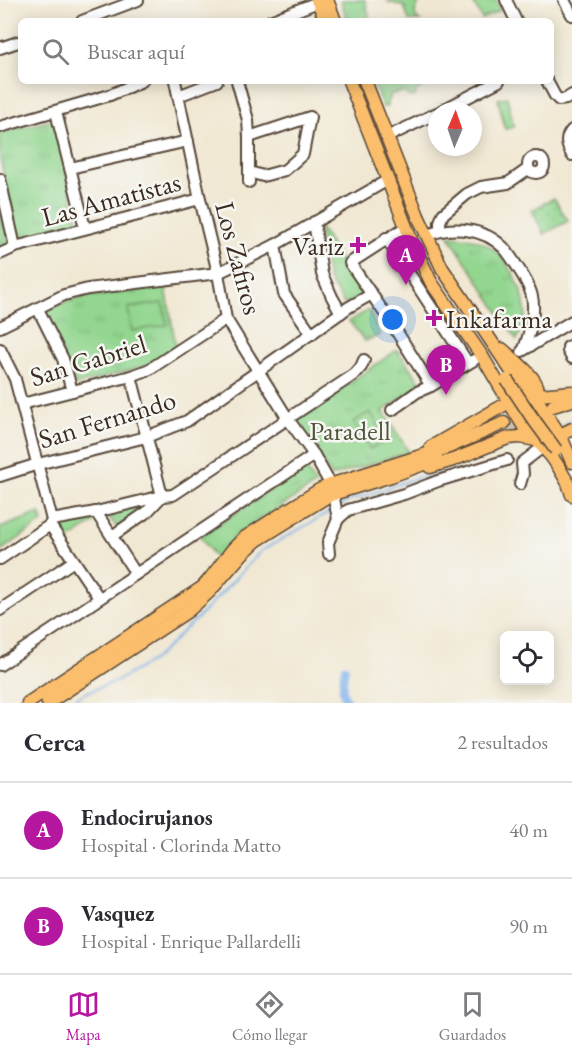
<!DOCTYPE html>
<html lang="es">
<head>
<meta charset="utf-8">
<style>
	body { margin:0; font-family:"EB Garamond",serif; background:#f7f7f7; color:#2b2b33 }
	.controls { position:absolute; right:18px; bottom:18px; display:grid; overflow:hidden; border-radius:9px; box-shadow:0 3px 15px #0003 }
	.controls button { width:54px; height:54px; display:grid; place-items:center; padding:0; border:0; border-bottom:2px solid #e1e1e2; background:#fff; color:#2b2b33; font:30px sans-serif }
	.compass { position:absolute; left:428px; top:102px; width:54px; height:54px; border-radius:50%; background:#fff; box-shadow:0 3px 15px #0003; rotate:2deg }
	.you { position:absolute; left:393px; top:320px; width:21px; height:21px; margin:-15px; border:4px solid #fff; border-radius:50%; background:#1a73e8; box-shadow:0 0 0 9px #1a73e833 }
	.badge { display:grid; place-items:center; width:39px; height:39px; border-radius:50%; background:#b5179e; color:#fff; font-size:20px; font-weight:700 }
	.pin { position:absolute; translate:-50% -50px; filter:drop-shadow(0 2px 3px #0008) }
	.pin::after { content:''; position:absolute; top:32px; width:21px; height:18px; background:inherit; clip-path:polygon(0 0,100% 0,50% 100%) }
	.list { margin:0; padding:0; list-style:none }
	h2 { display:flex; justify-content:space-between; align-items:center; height:78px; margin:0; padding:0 24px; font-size:26px }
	h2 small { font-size:20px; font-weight:400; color:#7c7c81 }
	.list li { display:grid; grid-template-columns:39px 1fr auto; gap:18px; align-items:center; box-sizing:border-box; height:96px; padding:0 24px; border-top:2px solid #e1e1e2 }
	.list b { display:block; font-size:22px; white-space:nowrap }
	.list p { margin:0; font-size:20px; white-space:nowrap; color:#7c7c81 }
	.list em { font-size:20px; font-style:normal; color:#7c7c81 }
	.icon { flex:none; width:33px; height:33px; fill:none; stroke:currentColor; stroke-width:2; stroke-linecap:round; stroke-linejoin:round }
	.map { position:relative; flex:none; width:572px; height:703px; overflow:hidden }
	.search { position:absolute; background:#fff; box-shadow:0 3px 15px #0003; left:18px; right:18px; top:18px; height:66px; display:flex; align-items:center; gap:15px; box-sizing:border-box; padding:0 21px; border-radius:9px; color:#7c7c81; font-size:22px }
	.sheet { height:270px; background:#fff }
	nav { display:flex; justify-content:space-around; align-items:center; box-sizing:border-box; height:84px; border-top:2px solid #e1e1e2; background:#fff; font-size:16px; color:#7c7c81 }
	nav a { display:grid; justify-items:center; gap:3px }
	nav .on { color:#b5179e }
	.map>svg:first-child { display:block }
	.grass { fill:url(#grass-tufts); stroke:#668056; stroke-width:1.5 }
	.garden { fill:url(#garden-dots); stroke:#668056; stroke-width:1.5 }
	.pitch { fill:#92d68f; stroke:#668056; stroke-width:1.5 }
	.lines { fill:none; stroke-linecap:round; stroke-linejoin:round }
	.stream { stroke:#7eb1eb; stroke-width:2 }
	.canal { stroke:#7eb1eb; stroke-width:8 }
	.major-tunnel { stroke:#cdc2af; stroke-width:12; stroke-dasharray:12 6; stroke-linecap:butt }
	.minor-casing { stroke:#564639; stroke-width:14 }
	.major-casing { stroke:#564639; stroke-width:15 }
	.minor { stroke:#fff; stroke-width:10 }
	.major { stroke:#fabe6d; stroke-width:12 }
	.major-bridge-casing { stroke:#564639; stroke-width:15; stroke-linecap:butt }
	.major-bridge { stroke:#fabe6d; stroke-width:12 }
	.poi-dot { fill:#b5179e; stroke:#f6f6f2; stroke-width:2 }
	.labels { text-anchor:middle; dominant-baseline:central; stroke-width:5; stroke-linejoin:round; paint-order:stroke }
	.street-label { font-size:27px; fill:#3b2a1e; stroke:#f6f6f2 }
	.poi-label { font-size:27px; fill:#3b2a1e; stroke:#f6f6f2; text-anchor:end }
	.park-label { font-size:27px; fill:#51553a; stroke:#f6f6f2 }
</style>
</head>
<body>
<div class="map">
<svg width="572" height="703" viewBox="0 0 572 703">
	<defs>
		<pattern id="grass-tufts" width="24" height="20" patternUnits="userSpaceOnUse" patternTransform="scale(1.5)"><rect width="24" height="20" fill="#92d68f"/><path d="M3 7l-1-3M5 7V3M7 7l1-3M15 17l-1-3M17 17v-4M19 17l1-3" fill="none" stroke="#7fb87b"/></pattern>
		<pattern id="garden-dots" width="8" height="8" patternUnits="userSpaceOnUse" patternTransform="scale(1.5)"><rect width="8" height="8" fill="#92d68f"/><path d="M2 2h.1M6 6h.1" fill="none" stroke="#7fb87b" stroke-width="1.8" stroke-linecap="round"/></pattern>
	</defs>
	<rect width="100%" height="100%" fill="#f6f6f2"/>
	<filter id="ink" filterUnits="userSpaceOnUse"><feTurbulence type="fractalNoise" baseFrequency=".0167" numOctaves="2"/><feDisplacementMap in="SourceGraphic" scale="12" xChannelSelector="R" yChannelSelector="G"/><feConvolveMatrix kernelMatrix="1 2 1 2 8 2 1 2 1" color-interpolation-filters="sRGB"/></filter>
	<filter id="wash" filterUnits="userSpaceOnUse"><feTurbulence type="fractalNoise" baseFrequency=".008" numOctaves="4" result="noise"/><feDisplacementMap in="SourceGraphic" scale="24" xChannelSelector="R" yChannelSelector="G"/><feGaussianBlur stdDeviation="1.35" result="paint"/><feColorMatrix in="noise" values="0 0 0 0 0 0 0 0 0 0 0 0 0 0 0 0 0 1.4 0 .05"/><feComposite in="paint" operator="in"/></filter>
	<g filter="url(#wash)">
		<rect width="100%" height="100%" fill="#f1e8d3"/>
		<g class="grass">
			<polygon points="345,0 365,0 369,15 366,21 348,21 341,1"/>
			<polygon points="395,0 421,0 415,11 416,18 420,21 409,21 404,6 387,2"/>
			<polygon points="372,81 418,81 421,88 415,91 416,96 409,97 404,92 391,94 387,106 383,107"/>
			<polygon points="53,120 79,226 20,244 0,159 0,133"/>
			<polygon points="387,151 403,191 409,212 399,193 383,153"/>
			<polygon points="403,232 419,266 413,268 393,238"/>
			<path d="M449,236C463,237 477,238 489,246C507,257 523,287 525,309C527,319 521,330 517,340Z"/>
			<polygon points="422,272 476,354 471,357 449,328 416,276"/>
			<polygon points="166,287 176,348 146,366 76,385 41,312 68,301 92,296"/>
			<polygon points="369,310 380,335 365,341 349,321"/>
			<polygon points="397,350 422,384 383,411 409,452 332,476 295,420"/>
			<polygon points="305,468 316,484 235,536 216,559 200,536"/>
			<polygon points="136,505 139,512 117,528 106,513"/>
			<polygon points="40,513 43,522 0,551 0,528"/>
			<polygon points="95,518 96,521 66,542 57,529 57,524"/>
		</g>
		<polygon class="garden" points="554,198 568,221 544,234 532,210"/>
		<g class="pitch">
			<polygon points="472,0 496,0 501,10 482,19"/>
			<polygon points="507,97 514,127 505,129 498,99"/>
			<polygon points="3,216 10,244 0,249 0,217"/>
			<polygon points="318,225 363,294 345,305 328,279"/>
			<polygon points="163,303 167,325 132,331 128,308"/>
			<polygon points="370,412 387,439 370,449 353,422"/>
		</g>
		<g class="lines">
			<g class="stream">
				<polyline points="563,425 572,420"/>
				<polyline points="485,454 516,443"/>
				<polyline points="338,507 349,501 431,473"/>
				<polyline points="69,703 85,693 117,681 152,661 170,645 183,631 199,617 261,551 333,510"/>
			</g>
			<path class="canal" d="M345,668C343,680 340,693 348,703"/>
		</g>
	</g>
	<g filter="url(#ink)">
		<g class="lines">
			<polyline class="major-tunnel" points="507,430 555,412"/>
			<g class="minor-casing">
				<g id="minor">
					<polyline points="506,0 516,21"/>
					<polyline points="564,0 572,15"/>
					<polyline points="82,21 138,0"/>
					<polyline points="270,21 318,2"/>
					<polyline points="0,48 21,41"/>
					<polyline points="175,81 200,199 218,273 226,319 288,419 314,455 328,480 333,494 338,519 328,543 329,554"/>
					<polyline points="237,81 248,120 249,137 249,182"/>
					<polyline points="547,81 555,96 559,100 566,99 572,95"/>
					<polyline points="178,96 217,81"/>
					<polyline points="441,111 499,81"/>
					<polyline points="56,112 85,228"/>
					<polyline points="0,127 110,95 142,81"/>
					<path d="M572,130C564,139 567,146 572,155"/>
					<polyline points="387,137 437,113"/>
					<circle cx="536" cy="165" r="8"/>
					<polyline points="70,168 188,141"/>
					<polyline points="249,172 263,176 285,170 303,154 310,117 249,137"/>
					<polyline points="0,179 15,247"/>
					<polyline points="314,222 322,274 332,297 341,313"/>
					<polyline points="406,227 350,263 392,324 431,386"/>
					<polyline points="440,231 440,222 443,214 467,194 481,187 508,183 528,169"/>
					<path d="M427,235C453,226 483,227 504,248C510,255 515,263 520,271C526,281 533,292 533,305C534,320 529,335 524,349"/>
					<polyline points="386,238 468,363"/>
					<polyline points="275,245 284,294 312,334"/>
					<polyline points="0,254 15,247 200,199"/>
					<polyline points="38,309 63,359 72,391"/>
					<polyline points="0,327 64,295 88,289 218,273 275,245 388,180"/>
					<polyline points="572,345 568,347 568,351 572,358"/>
					<polyline points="0,349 15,379 52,520"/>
					<polyline points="522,351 572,321"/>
					<polyline points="22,404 131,376 150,369 226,319"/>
					<polyline points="392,410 417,392 431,386 474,360"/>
					<polyline points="0,476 38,464 146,437 187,421 349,307 372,294"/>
					<polyline points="520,484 523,474 522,463 543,447"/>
					<polyline points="96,512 136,574"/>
					<polyline points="338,519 348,510 404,494 438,481 507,460"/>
					<polyline points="50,525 99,598"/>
					<polyline points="112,536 147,512 162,496 131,376"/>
					<polyline points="0,559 50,525 52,520 96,512 162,496 173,495 355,374 361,367 364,360"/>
					<polyline points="0,610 74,561"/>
					<polyline points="0,665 314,455"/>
				</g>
			</g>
			<g class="major-casing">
				<g id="major">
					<polyline points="317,0 326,21"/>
					<polyline points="327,0 335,21"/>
					<polyline points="349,81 412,242 431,282 482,356 524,427 551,456 558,466 568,483 572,495"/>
					<polyline points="365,81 418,216 442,268 512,372 534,395 560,435 572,462"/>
					<path d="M502,349C513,359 536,376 538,390L534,395"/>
					<polyline points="553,406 572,400"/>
					<polyline points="554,438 572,429"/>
					<polyline points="431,447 518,397 572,392"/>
					<polyline points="430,467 453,460 508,438 520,437 536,440"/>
					<polyline points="28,703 203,587 209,580 233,549 244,538 319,490 330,485 449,447 504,423"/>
					<polyline points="48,703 188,611 209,592 242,554 256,541 325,498 333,494 391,476 437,459"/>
				</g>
			</g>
			<use href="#minor" class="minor"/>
			<use href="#major" class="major"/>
			<g class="major-bridge-casing">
				<polyline id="major-bridge" points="507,380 531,416 556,450"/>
			</g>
			<use href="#major-bridge" class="major-bridge"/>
		</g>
	</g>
	<g class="poi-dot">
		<path d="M355 236h6v6h6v6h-6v6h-6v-6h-6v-6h6z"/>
		<path d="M431 309h6v6h6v6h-6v6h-6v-6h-6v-6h6z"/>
	</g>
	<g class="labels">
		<g class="street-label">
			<text transform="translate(111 199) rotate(-15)">Las Amatistas</text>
			<text transform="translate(239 258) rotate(75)">Los Zafiros</text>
			<text transform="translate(88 360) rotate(-17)">San Gabriel</text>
			<text transform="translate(107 419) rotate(-17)">San Fernando</text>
		</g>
		<g class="poi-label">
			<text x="344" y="245">Variz</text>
			<text x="446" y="318" text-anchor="start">Inkafarma</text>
		</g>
		<g class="park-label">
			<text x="350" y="430">Paradell</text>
		</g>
	</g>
</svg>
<div class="controls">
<button><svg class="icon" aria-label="locate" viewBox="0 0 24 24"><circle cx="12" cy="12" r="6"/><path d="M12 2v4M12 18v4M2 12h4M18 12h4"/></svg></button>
</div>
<svg class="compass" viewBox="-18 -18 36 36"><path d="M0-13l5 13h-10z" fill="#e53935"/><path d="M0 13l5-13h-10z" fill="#7c7c81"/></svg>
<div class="you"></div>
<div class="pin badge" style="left:406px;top:285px">A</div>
<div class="pin badge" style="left:446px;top:395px">B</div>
<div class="search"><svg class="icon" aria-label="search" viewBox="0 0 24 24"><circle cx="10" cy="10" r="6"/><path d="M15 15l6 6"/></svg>Buscar aquí</div>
</div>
<section class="sheet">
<h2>Cerca<small>2 resultados</small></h2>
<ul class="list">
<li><span class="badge">A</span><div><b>Endocirujanos</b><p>Hospital · Clorinda Matto</p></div><em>40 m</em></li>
<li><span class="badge">B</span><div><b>Vasquez</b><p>Hospital · Enrique Pallardelli</p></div><em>90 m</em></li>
</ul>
</section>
<nav>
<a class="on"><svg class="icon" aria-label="map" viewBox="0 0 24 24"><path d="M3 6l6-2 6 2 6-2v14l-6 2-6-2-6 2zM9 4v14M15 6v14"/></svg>Mapa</a>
<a><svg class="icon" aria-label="directions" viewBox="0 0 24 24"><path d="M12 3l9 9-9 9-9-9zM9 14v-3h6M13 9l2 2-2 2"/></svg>Cómo llegar</a>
<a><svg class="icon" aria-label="saved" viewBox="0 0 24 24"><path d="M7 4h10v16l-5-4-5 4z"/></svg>Guardados</a>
</nav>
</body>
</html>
